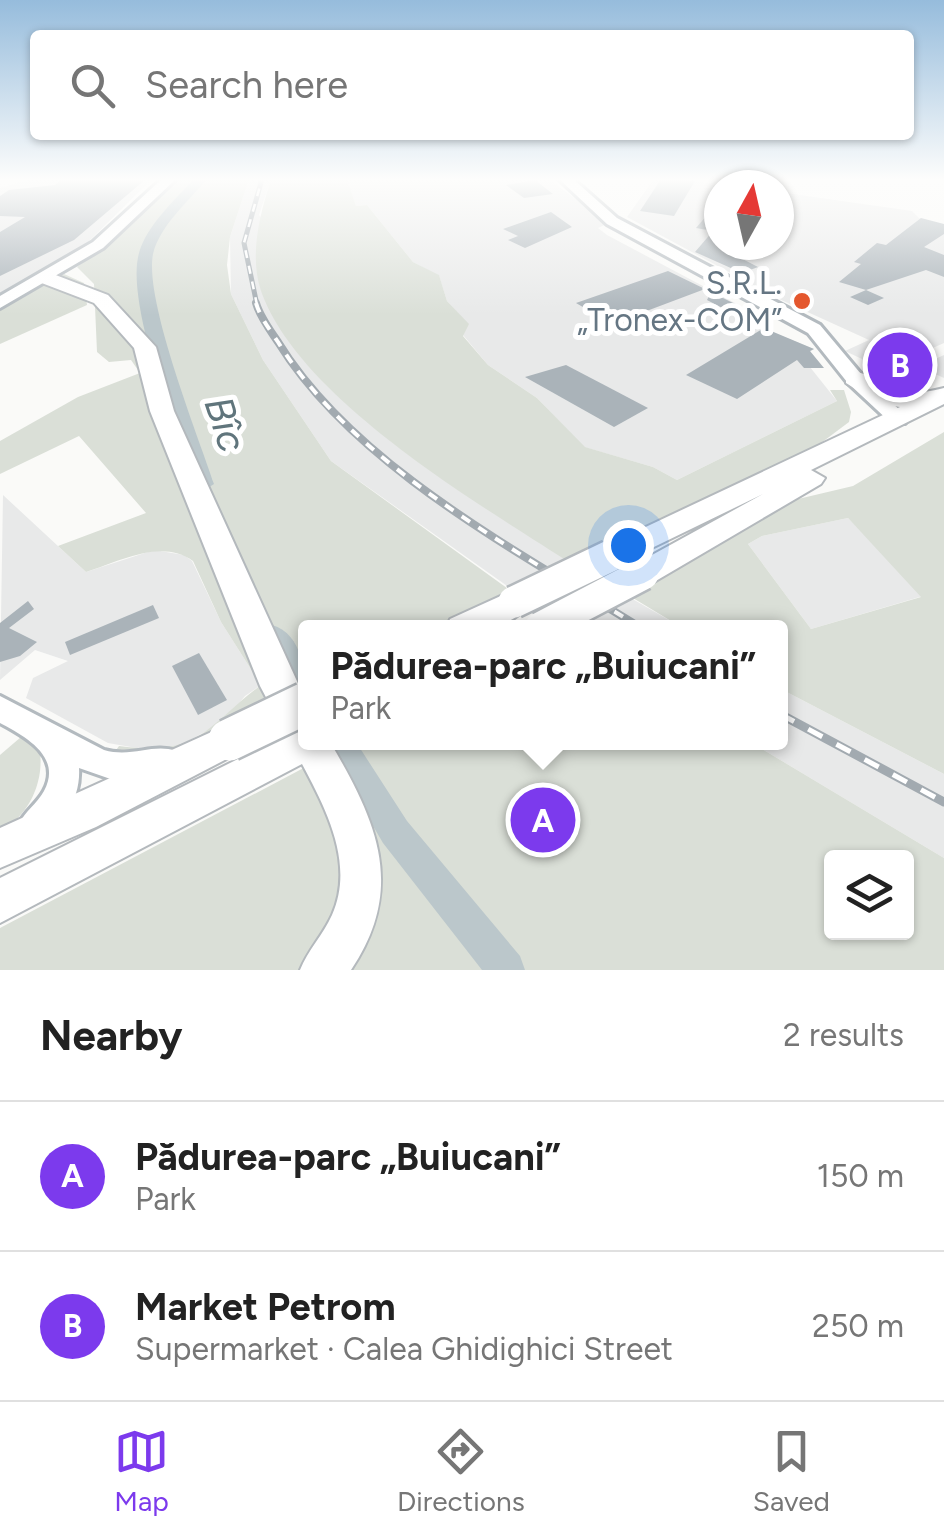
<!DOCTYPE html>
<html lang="en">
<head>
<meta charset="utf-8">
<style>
	body { margin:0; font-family:Figtree,sans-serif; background:#f6f6f6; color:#222 }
	.controls { position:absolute; right:30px; bottom:30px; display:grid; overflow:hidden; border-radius:10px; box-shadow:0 2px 8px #0004 }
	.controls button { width:90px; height:90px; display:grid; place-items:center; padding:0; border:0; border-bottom:2px solid #e0e0e0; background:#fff; color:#222; font:50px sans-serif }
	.compass { position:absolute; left:704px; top:170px; width:90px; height:90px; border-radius:50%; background:#fff; box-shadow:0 2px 8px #0004; rotate:8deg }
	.you { position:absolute; left:628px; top:545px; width:35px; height:35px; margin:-25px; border:8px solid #fff; border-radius:50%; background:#1a73e8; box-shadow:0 0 0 15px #1a73e833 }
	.badge { display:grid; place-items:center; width:65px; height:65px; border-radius:50%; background:#7c3aed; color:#fff; font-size:32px; font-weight:700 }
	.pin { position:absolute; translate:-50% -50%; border:5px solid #fff; box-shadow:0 2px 10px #0006 }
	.popup { position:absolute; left:298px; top:620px; width:490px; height:130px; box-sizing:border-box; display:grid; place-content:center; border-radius:10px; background:#fff; filter:drop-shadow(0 2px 8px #0005); font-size:32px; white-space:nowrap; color:#767676 }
	.popup b { font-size:38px; color:#222 }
	.popup::after { content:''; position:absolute; left:50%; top:100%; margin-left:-20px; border:20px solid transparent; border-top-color:#fff }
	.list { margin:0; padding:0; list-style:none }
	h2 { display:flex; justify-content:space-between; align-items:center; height:130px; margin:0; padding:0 40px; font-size:42px }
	h2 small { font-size:32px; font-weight:400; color:#767676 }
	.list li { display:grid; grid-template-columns:65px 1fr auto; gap:30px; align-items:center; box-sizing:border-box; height:150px; padding:0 40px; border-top:2px solid #e0e0e0 }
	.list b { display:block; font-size:38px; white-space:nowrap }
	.list p { margin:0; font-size:32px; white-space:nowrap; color:#767676 }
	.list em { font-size:32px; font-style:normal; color:#767676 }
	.icon { flex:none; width:55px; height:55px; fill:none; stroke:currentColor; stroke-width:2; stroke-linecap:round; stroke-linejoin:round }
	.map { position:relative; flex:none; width:944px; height:970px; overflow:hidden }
	.search { position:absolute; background:#fff; box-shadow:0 2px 8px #0004; left:30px; right:30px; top:30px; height:110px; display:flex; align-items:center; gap:25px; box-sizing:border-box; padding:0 35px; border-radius:10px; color:#767676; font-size:38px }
	.sheet { height:430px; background:#fff }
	nav { display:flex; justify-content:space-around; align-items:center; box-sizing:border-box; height:140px; border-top:2px solid #e0e0e0; background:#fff; font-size:28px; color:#767676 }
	nav a { display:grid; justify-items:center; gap:5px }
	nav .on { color:#7c3aed }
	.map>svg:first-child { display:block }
	.built { fill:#e8e9e9 }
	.green { fill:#dadfd7; fill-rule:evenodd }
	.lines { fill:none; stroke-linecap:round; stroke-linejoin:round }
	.river { fill:#bbc7cb; fill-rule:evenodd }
	.building { fill:#aab3b9 }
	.secondary-casing { stroke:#b3babf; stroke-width:6 }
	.highway-casing { stroke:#b4b9bd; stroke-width:4 }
	.secondary { fill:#fff; fill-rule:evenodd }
	.highway { fill:#fff; fill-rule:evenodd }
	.rail-far2-casing { stroke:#a2aab0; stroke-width:5 }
	.rail-far1-casing { stroke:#a2aab0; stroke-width:8 }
	.rail-casing { stroke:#a2aab0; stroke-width:9 }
	.rail-far2 { stroke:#fff; stroke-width:2.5; stroke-dasharray:8; stroke-linecap:butt }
	.rail-far1 { stroke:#fff; stroke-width:4; stroke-dasharray:10; stroke-linecap:butt }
	.rail { stroke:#fff; stroke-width:5; stroke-dasharray:16; stroke-linecap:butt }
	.highway-bridge-far1-casing { stroke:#b4b9bd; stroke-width:36; stroke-linecap:butt }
	.highway-bridge-casing { stroke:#b4b9bd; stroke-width:46; stroke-linecap:butt }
	.highway-bridge-far1 { stroke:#fff; stroke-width:31 }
	.highway-bridge { stroke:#fff; stroke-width:41 }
	.poi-dot { fill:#e4572e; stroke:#fff; stroke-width:4 }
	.labels { text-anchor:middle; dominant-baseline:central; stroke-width:10; stroke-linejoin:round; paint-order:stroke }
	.far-poi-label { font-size:32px; fill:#657683; stroke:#fff; text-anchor:end }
	.water-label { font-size:40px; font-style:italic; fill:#60757c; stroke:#fff }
</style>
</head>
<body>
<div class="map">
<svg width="944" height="970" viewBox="0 0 944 970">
	<rect width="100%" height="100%" fill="#fafaf8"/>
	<g class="built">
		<polygon points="31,179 152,179 88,242 85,249 0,293 0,188"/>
		<polygon points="249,179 271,179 259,215 572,564 681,627 578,627 544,612 331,461 263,360 231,294 230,237"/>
		<polygon points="347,179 548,179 609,223 598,228 607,235 763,318 752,324 814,349 802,357 837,401 677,480 653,467 584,447 537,398 488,365 463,335 468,324 447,301 439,276 413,262 367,205 356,206"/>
		<polygon points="654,179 732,185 719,185 719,245 779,245 779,192 912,211 919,218 944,226 944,343 910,358 922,365 944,355 944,378 931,372 890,387 866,374 875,370 862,359 845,351 869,340 779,299 627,217"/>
		<polygon points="3,495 86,572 154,550 184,555 192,561 221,622 261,685 245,696 223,722 179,746 154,751 108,743 26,698 33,678 68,661 35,650 0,680"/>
		<polygon points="848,518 923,596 811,629 748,544 762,536"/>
		<polygon points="781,689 944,774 944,858 752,743 780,742"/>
	</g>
	<g class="green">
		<path d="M175,179H249L230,237L227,265L231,294L263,360L331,461L511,591L436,627L306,628L305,691L213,736L157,756L114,753L119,746C201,757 205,727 261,685L221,622L193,561C161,538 119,562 86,572L58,546L146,513L79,436L0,474V441L78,397L140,373L131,360L109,362L97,352L94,284L77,267L127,228Z"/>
		<path d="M271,179H347L356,206L367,205L413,262L439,275L447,301L469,324L463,336L488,365L537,398L585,447L653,467L677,480L837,401L830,390H844L851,412L849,422L821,443L572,564C479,504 299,399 261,291C249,255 260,214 271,179Z"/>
		<polygon points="64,274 84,283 87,305 0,344 0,310"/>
		<path d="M944,432V774L781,689L780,628L681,627L623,592L777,504L853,486ZM848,518L921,597L811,629L748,544L762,536Z"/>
		<path d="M21,737L40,752C44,783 28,817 0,831V755Z"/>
		<path d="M351,743H752L944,858V970H0V928ZM832,858H906V932H832Z"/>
	</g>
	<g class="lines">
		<g class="river">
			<path d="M194,179H207C189,201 160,225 153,254C144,301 198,435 214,484L203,491L192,484C176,432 125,302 139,253C147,225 175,200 194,179Z"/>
			<path d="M272,625C303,634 306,674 306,701L296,697L258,635L262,628Z"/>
			<polygon points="324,742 356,742 407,821 520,956 525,970 482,970 383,843"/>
		</g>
	</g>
	<g class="building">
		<polygon points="62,179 146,179 74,240 0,276 0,232 25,217 0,216 0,196 9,190 55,185"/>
		<polygon points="661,179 695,181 674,216 640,211"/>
		<polygon points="535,180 553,194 524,198 506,185"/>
		<polygon points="719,201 719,245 730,245 725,250 758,267 742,273 695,252 713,231 696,228"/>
		<polygon points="551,212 572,227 525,248 508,240 518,236 503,229"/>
		<polygon points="921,218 944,224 944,234 924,247 944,255 944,277 926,270 866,290 884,298 868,305 850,297 866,290 839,282 861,264 854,262 877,243 886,245"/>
		<polygon points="668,271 705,289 612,324 576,303"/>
		<polygon points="711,292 763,318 751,323 707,300"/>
		<polygon points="764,328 814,349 810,351 824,368 804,368 797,360 737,399 686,375"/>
		<polygon points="566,365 610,388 648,408 614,427 525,377"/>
		<polygon points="28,601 34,609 9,628 37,642 20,656 0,662 0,623"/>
		<polygon points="153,605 159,618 70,655 65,642"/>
		<polygon points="199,653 227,700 198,715 172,666"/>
	</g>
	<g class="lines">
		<g class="secondary-casing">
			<g id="secondary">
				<polygon points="162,179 176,179 103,248 0,308 0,296 93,242"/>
				<polygon points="559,179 573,179 617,218 820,325 861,374 905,415 908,419 905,423 891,423 847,382 808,333 607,224"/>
				<path d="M0,696L104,750C132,758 153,743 176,751L181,761L176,771L122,783L79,768C81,797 63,829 36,840L24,835L19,824C25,811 37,804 44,791C63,756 24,736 0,723Z"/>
			</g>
		</g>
		<g class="highway-casing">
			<g id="highway">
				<path d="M39,274H53L108,295L156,347L174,411L306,701V742H330C376,820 407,887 351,970H300C308,950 323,935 332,915C355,864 326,809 302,764L0,923V878L286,735L260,686L150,411L134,348L94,303L39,282Z"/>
				<path d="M854,371C899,383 888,402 944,388V404L811,470L825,478L821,484L654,582H632L627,574L632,566L763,494L621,563H599L595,556L599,549L900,407L878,403L846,383V373Z"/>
				<path d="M514,590L525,594L530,602C514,631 474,628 446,628L450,619Z"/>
				<polygon points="229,724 242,729 248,740 242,751 96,827 0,868 0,828"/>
			</g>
		</g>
		<use href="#secondary" class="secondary"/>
		<use href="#highway" class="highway"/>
		<g class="rail-far2-casing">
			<polyline id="rail-far2" points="257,305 244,243 262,179"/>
		</g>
		<g class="rail-far1-casing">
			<path id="rail-far1" d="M256,303C260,317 270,330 278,342C355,467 520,552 641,628"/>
		</g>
		<g class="rail-casing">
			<polyline id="rail" points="780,714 944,802"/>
		</g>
		<use href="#rail-far2" class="rail-far2"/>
		<use href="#rail-far1" class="rail-far1"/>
		<use href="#rail" class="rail"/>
		<g class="highway-bridge-far1-casing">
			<g id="highway-bridge-far1">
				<polyline points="514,602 610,556"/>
				<polyline points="540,628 643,574"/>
			</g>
		</g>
		<g class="highway-bridge-casing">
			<polyline id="highway-bridge" points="229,740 306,703"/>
		</g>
		<use href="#highway-bridge-far1" class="highway-bridge-far1"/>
		<use href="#highway-bridge" class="highway-bridge"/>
	</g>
	<linearGradient id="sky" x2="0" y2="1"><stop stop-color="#96bcdc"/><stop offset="0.57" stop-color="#fdfdfc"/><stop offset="1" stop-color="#fdfdfc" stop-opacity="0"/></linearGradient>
	<rect width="944" height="315" fill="url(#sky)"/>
	<circle class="poi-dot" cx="802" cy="301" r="10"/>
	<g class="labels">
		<g class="far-poi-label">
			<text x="782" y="283">S.R.L.<tspan x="782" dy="37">„Tronex-COM”</tspan></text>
		</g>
		<g class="water-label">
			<text transform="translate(226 424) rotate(72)">Bîc</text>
		</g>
	</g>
</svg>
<div class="controls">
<button><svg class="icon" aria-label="layers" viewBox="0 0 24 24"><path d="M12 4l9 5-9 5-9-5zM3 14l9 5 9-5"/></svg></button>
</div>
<svg class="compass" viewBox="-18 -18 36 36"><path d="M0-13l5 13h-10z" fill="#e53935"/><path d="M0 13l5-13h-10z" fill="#767676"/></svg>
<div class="you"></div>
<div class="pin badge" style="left:543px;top:820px">A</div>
<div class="popup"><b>Pădurea-parc „Buiucani”</b>Park</div>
<div class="pin badge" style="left:900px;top:365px">B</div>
<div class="search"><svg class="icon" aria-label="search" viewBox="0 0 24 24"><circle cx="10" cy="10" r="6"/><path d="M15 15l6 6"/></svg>Search here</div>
</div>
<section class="sheet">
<h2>Nearby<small>2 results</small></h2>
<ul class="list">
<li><span class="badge">A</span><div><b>Pădurea-parc „Buiucani”</b><p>Park</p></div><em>150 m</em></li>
<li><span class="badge">B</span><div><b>Market Petrom</b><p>Supermarket · Calea Ghidighici Street</p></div><em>250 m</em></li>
</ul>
</section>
<nav>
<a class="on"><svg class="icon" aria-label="map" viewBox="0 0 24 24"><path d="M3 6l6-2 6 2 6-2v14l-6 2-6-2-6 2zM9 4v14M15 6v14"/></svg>Map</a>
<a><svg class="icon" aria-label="directions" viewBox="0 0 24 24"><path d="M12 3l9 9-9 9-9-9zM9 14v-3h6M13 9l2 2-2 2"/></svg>Directions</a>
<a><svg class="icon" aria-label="saved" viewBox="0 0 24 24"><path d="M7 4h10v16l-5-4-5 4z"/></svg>Saved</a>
</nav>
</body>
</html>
